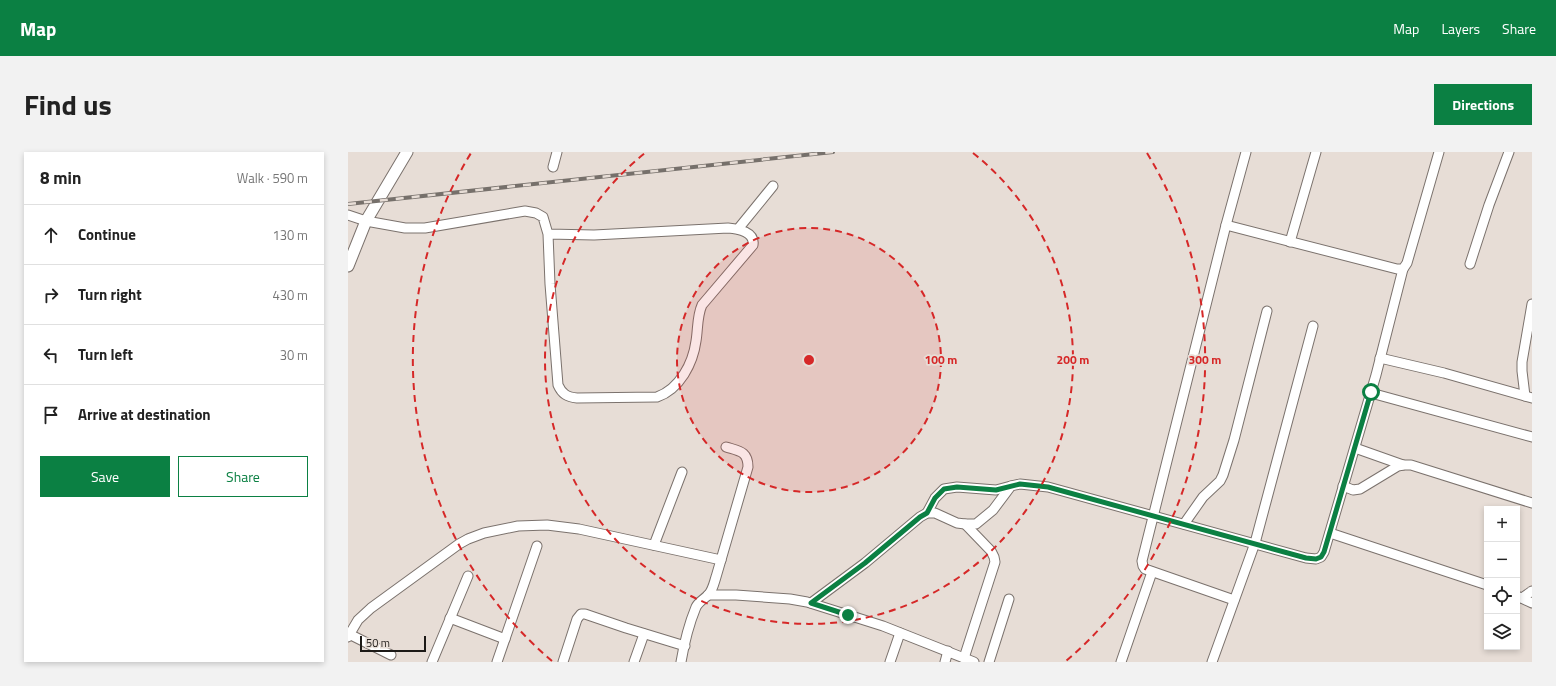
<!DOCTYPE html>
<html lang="en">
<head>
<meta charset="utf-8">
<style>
	body { margin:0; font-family:"Titillium Web",sans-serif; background:#f2f2f2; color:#222 }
	.controls { position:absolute; right:12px; bottom:12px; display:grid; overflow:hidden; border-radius:0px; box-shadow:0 2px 6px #0003 }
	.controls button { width:36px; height:36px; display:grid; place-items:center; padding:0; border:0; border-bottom:1px solid #e0e0e0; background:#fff; color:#222; font:20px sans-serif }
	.scale { position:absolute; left:12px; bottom:10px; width:66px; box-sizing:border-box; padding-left:4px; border:2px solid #1d1a17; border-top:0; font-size:11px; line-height:14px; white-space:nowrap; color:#1d1a17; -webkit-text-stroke:3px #e7ddd6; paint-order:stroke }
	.stop { position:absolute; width:12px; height:12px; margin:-9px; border:3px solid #0b8043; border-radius:50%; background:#fff }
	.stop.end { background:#0b8043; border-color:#fff; box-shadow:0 1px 4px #0008 }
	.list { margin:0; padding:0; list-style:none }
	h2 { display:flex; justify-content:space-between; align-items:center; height:52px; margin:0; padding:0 16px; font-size:17px }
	h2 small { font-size:13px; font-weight:400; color:#767676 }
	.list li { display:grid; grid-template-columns:26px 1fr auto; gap:12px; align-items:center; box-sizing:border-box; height:60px; padding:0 16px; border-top:1px solid #e0e0e0 }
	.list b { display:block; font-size:15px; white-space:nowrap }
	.list em { font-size:13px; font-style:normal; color:#767676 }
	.actions { display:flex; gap:8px; padding:12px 16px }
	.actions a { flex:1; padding:9px 0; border:1px solid #0b8043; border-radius:0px; text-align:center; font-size:14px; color:#0b8043 }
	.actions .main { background:#0b8043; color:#fff }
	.icon { flex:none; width:22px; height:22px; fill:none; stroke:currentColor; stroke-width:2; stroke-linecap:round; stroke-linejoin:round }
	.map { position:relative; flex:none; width:1184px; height:510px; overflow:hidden; border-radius:0px }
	header { display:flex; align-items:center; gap:24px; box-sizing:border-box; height:56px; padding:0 20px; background:#0b8043; color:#fff }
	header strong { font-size:19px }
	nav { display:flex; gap:22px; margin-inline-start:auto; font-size:14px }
	.intro { display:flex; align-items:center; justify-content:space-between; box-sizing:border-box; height:96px; padding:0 24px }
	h1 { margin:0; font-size:28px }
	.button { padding:10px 18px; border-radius:0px; background:#0b8043; color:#fff; font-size:14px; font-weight:700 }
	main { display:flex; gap:24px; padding:0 24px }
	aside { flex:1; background:#fff; border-radius:0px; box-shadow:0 2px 6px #0003 }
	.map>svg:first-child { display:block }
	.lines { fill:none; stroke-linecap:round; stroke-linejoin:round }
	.minor-casing { stroke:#7b726d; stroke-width:11 }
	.major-casing { stroke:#7b726d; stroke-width:13 }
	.minor { stroke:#fff; stroke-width:9 }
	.major { stroke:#fff; stroke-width:11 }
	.rail-casing { stroke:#76706b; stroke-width:4 }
	.rail { stroke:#e7ddd6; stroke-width:2.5; stroke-dasharray:8; stroke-linecap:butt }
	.route { stroke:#0b8043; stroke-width:5 }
	.ring { fill:none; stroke:#d62828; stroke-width:2; stroke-dasharray:7 5 }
	.centre { fill:#d62828; stroke:#e7ddd6; stroke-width:2 }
	.ring-label { font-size:12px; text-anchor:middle; font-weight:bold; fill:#d62828; stroke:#e7ddd6; stroke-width:3.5; stroke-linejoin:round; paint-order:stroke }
</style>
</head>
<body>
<header>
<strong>Map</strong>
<nav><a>Map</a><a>Layers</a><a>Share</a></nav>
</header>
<div class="intro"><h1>Find us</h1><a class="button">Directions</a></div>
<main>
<aside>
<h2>8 min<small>Walk · 590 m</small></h2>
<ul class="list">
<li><svg class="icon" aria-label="ahead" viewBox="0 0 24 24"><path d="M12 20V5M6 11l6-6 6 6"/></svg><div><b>Continue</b></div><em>130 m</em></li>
<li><svg class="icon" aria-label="right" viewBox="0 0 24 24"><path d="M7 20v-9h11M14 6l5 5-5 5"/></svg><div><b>Turn right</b></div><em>430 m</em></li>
<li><svg class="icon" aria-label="left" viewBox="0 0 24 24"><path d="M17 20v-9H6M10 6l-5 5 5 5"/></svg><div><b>Turn left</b></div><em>30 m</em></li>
<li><svg class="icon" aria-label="arrive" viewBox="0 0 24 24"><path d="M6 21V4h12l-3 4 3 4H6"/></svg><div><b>Arrive at destination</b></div></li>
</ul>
<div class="actions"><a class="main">Save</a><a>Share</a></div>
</aside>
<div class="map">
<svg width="1184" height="510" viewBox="0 0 1184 510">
	<rect width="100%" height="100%" fill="#e7ddd6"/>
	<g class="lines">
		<g class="minor-casing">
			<g id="minor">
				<polyline points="205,15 209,0"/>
				<path d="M0,63L18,69L57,76H77L177,59L188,61L195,65L200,82L202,132L210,233C214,242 219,245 229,246L309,245C332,237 345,211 348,189C350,177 349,164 354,153L405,93C407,80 391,77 380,76L246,83L200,82"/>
				<polyline points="878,73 1049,117 1055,117 1059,111 1091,0"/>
				<polyline points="390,77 425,34"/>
				<polyline points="942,90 968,0"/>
				<polyline points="1122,112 1141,53 1161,0"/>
				<polyline points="1032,206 1096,221 1184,246"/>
				<polyline points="1023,241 1184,285"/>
				<polyline points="1177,244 1174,219 1174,210 1184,152"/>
				<polyline points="1007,296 1055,313"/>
				<polyline points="995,334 1005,338 1012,337 1050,314 1055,313 1063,313 1184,351"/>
				<polyline points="579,361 587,346 596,337 609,335 648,338 663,334"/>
				<polyline points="836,372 855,345 872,329 875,323 886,288 919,159"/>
				<polyline points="982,381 1139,433"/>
				<polyline points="306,393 334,320"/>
				<polyline points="360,443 388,443 442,447 459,450 535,474 626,510"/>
				<polyline points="1169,444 1184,451"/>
				<polyline points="1174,446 1184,439"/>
				<polyline points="886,448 797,417 795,414 794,409 878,73 898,0"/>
				<polyline points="463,451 517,411 572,365 579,361 587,361 609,371 617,372 628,372 645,358 663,334 672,332 700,335 958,406 968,407 973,405 976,400 1028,223 1055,117"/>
				<polyline points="102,466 157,487"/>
				<polyline points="1,482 43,503"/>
				<polyline points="0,485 10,468 23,456 111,392 120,387 136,381 170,374 199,373 231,377 373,408"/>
				<polyline points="616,506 647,410 646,405 643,399 617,372"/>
				<polyline points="84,510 120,424"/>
				<polyline points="149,510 189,394"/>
				<polyline points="215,510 229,467 233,462 237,462 278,476 337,494"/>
				<polyline points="286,510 296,482"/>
				<path d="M333,510C336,492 341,472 348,455C351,449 357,447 361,442C365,437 366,431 368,425L400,315C400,299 391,299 378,295"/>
				<polyline points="542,510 552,481"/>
				<polyline points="597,510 600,499"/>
				<polyline points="641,510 661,447"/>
				<polyline points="773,510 804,420"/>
				<polyline points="864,510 907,391 965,174"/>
			</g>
		</g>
		<g class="major-casing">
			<polyline id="major" points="0,114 18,69 59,0"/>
		</g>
		<use href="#minor" class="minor"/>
		<use href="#major" class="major"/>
		<g class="rail-casing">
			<polyline id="rail" points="0,52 485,0"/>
		</g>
		<use href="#rail" class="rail"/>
	</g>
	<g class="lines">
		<polyline class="route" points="500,463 463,451 517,411 572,365 579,361 587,346 596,337 609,335 648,338 672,332 700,335 958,406 968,407 973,405 976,400 1023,240"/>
	</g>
	<circle cx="461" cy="208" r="132" fill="#d62828" fill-opacity=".12"/>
	<g class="ring">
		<circle cx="461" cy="208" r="132"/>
		<path d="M625 1A264 264 0 1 1 297 1"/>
		<path d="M204 509A396 396 0 0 1 123 1M799 1A396 396 0 0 1 718 509"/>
	</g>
	<circle cx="461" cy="208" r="6" class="centre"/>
	<g class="ring-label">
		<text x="593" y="212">100 m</text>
		<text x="725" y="212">200 m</text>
		<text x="857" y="212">300 m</text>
	</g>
</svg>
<div class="controls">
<button>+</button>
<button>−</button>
<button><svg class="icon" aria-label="locate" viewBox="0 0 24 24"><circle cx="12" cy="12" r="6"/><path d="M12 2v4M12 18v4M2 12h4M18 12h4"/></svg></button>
<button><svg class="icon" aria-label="layers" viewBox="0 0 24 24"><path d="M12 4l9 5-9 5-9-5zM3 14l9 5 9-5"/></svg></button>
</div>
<div class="scale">50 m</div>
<div class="stop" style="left:1023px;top:240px"></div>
<div class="stop end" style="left:500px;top:463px"></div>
</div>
</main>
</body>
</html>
